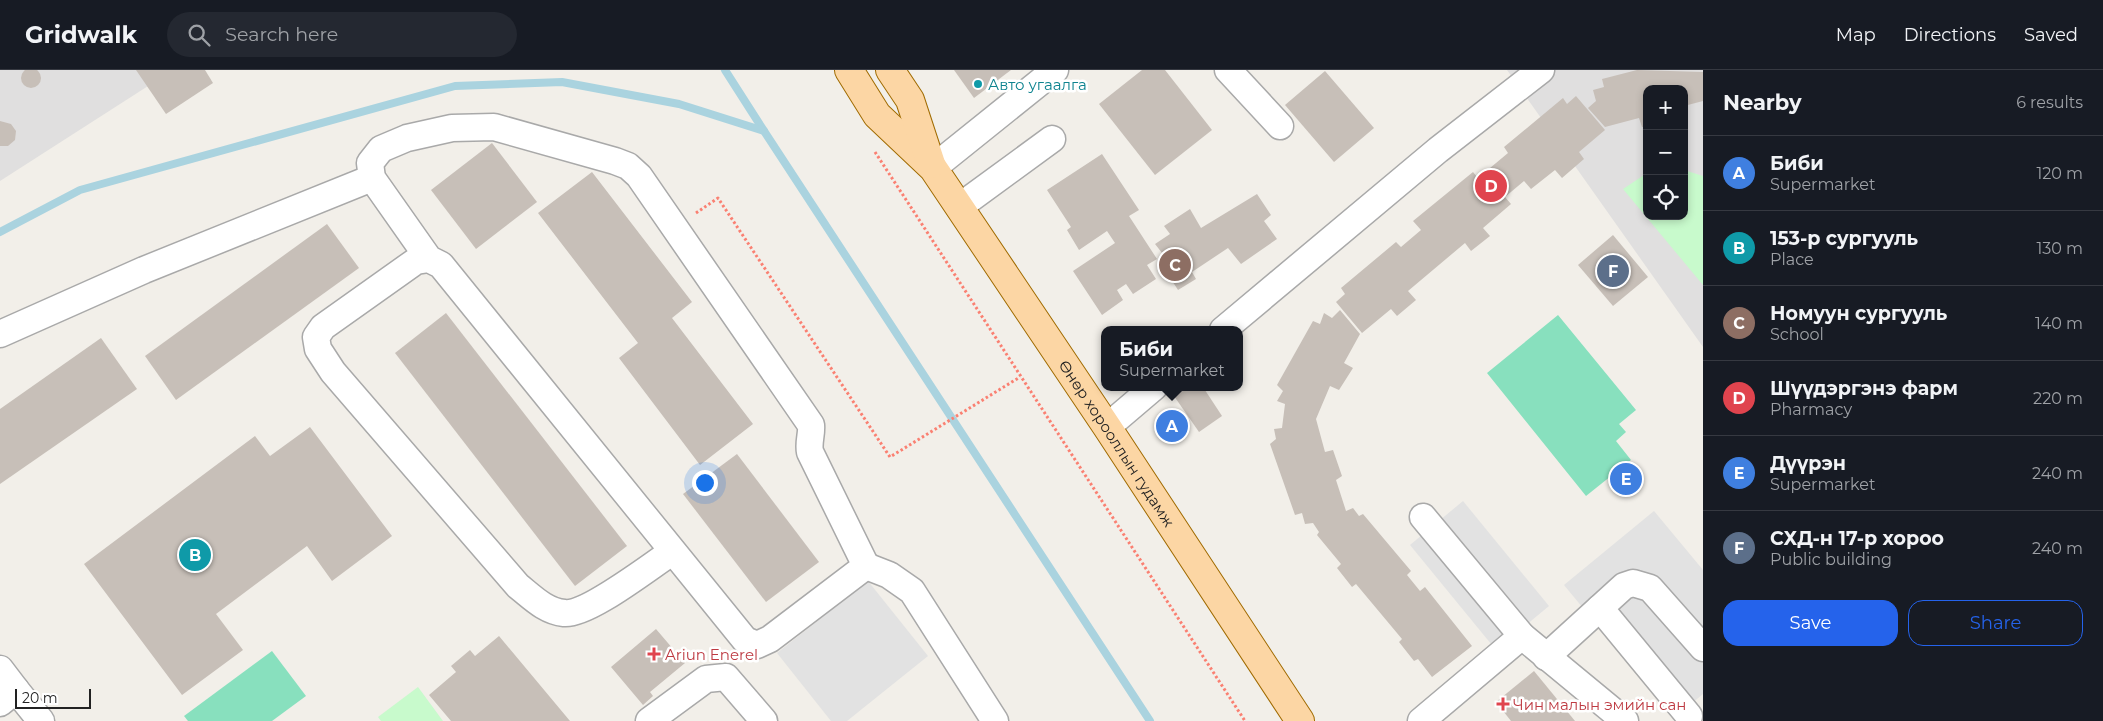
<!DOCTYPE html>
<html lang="en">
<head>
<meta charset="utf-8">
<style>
	body { margin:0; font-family:Montserrat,sans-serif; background:#242831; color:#f1f3f6 }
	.controls { position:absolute; right:15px; top:15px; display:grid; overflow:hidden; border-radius:10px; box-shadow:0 2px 8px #0003 }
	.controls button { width:45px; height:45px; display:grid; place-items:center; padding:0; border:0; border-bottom:1px solid #363941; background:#171b24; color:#f1f3f6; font:25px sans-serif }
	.scale { position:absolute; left:15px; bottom:12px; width:76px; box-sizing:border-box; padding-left:5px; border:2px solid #222; border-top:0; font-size:14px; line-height:18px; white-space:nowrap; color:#222; -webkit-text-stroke:4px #fff; paint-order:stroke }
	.you { position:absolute; left:704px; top:412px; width:18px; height:18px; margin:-12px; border:4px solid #fff; border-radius:50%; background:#1a73e8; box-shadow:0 0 0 8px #1a73e833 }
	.badge { display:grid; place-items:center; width:32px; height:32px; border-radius:50%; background:#2563eb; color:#fff; font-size:16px; font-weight:700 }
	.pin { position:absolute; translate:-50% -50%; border:2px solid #fff; box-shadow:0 1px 5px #0006 }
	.popup { position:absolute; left:1101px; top:256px; width:142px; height:65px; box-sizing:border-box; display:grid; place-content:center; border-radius:10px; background:#171b24; filter:drop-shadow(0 1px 4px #0005); font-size:16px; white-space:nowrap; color:#9ea1a6 }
	.popup b { font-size:19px; color:#f1f3f6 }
	.popup::after { content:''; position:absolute; left:50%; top:100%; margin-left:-10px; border:10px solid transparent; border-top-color:#171b24 }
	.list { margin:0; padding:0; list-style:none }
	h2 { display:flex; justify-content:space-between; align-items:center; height:65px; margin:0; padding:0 20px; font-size:21px }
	h2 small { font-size:16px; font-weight:400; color:#9ea1a6 }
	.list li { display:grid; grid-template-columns:32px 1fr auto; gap:15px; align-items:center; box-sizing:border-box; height:75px; padding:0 20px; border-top:1px solid #363941 }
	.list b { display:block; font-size:19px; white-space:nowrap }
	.list p { margin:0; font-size:16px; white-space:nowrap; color:#9ea1a6 }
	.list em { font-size:16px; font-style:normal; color:#9ea1a6 }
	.actions { display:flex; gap:10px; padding:15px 20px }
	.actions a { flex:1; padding:11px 0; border:1px solid #2563eb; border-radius:15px; text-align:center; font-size:18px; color:#2563eb }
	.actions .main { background:#2563eb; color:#fff }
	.icon { flex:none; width:28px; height:28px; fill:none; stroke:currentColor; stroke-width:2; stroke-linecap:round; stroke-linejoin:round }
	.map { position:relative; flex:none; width:1703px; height:651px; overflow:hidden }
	header { display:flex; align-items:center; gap:30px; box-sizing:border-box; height:70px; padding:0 25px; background:#171b24; border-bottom:1px solid #363941 }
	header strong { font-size:24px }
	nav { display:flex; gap:28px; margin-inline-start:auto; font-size:18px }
	.search { width:350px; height:45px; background:#242831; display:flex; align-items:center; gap:12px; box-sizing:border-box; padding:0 18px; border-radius:28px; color:#9ea1a6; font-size:19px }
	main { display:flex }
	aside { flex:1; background:#171b24 }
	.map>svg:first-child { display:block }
	.residential { fill:#e0dfdf; fill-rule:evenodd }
	.park { fill:#c8facc }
	.pitch { fill:#88e0be }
	.parking { fill:#e2e2e2 }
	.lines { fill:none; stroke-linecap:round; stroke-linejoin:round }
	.stream { stroke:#aad3df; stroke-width:8 }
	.building { fill:#c7bfb8 }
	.minor-casing { stroke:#a9a9a9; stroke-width:29 }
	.major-casing { stroke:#a06b00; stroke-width:30 }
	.path { stroke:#fa8072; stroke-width:3; stroke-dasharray:2.5 2.5; stroke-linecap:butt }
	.minor { stroke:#fff; stroke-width:26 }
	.major { stroke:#fcd6a4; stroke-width:28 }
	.culture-dot { fill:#0f9aa8; stroke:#fff; stroke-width:2 }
	.health-dot { fill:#e0444e; stroke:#fff; stroke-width:2 }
	.labels { text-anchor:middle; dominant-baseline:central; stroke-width:5; stroke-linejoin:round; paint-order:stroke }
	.culture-label { font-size:15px; fill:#0d838f; stroke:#fff; text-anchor:start }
	.street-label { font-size:15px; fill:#222; stroke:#fff }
	.health-label { font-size:15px; fill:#be3a42; stroke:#fff; text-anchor:start }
</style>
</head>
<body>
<header>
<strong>Gridwalk</strong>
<div class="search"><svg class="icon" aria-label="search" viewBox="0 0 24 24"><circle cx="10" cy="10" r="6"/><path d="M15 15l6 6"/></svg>Search here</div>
<nav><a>Map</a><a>Directions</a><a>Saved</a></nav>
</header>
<main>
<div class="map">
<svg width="1703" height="651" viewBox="0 0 1703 651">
	<rect width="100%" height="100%" fill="#f2efe9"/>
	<g class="residential">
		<polygon points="0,0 173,0 0,111"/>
		<path d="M1507,0H1703V277ZM1647,19H1684V146H1647Z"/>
	</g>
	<g class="park">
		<polygon points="1684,100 1703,106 1703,215 1623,119 1647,103 1647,146 1684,146"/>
		<polygon points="418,617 443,651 381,651 378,647"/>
	</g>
	<g class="pitch">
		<polygon points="1558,245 1636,340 1619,354 1626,362 1616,371 1631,390 1586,426 1487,303"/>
		<polygon points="272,581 306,626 272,651 188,651 184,646"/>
	</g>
	<g class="parking">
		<polygon points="1463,431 1549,536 1496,580 1410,475"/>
		<polygon points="1654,441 1703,500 1703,624 1674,648 1564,515"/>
		<polygon points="868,511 928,586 847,651 831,651 777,583"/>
	</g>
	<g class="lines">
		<g class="stream">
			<polyline points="725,0 764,61"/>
			<polyline points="0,162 80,120 455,16 562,12 679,34 764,61 1150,651"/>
		</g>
	</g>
	<g class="building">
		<circle cx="31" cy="8" r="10"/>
		<polygon points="136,0 205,0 213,13 166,44"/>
		<polygon points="954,0 1011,0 974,28"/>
		<polygon points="1142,0 1165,0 1212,60 1155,105 1099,34"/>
		<polygon points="1637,0 1703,2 1703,31 1684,36 1684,19 1647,19 1647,56 1642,57 1639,48 1605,57 1588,38 1596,31 1593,20 1604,17 1602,9"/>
		<polygon points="1325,1 1374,58 1334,92 1285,35"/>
		<polygon points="1576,26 1605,60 1579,82 1584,89 1562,108 1555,100 1531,119 1524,111 1505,127 1511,134 1483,158 1490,166 1471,181 1465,173 1408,221 1416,230 1397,246 1391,239 1362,263 1336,232 1345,224 1341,218 1396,172 1401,177 1421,160 1413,151 1473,102 1478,108 1508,83 1504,77 1563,28 1567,34"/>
		<polygon points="0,51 11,54 16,61 15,70 8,76 0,76"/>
		<polygon points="492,73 537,132 476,179 431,120"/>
		<polygon points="1102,84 1139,140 1129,146 1157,189 1147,195 1156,209 1133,224 1126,214 1117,220 1123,230 1102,245 1073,201 1115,173 1107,161 1079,180 1067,160 1071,157 1047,120"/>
		<polygon points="592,102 692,232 672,248 753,354 700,395 619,288 638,273 538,143"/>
		<polygon points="1257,124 1271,145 1264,151 1277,169 1241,194 1228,178 1192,202 1196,209 1178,220 1160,192 1166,188 1155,174 1170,164 1164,156 1190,139 1201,158"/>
		<polygon points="327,154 359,198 176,330 145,286"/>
		<polygon points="1613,165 1648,207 1613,236 1578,195"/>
		<polygon points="1340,240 1360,264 1344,293 1353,298 1339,320 1330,316 1316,349 1325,382 1333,380 1342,406 1336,410 1346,441 1353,438 1359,446 1363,444 1411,501 1407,505 1420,521 1425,517 1472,576 1432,607 1418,589 1414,591 1399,572 1402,569 1356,514 1352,517 1337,498 1341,494 1317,465 1319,462 1313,453 1305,454 1302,443 1295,445 1270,374 1276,369 1274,359 1282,358 1285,334 1277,331 1283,321 1277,315 1313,251 1320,254 1324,243 1332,248"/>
		<polygon points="446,243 627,476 575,516 395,283"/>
		<polygon points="101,268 137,319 0,414 0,339"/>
		<polygon points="1186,317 1203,317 1222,346 1199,362 1174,326"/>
		<polygon points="310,357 392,466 332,511 307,476 216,544 243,580 182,625 84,494 255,366 270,386"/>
		<polygon points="737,384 819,492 766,532 683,424"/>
		<polygon points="656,559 685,593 650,622 653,626 643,635 611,597"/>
		<polygon points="499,566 570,651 451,651 429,625 456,602 451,596 470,580 475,586"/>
		<polygon points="1534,601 1575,651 1511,651 1496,632"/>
	</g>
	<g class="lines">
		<g class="minor-casing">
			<g id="minor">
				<polyline points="1228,0 1280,56"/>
				<polyline points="933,98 1055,0"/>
				<polyline points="959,137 1052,69"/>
				<path d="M429,189L372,108L370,93L381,79L407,68L452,58L494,57L615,91L628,96L639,106L811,355C812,365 808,372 810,382L866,496L770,569L757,575L745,570L441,195L429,189L416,191L323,257L316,267L318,279L333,302L518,516C532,527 545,541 564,543C587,546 650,496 672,482"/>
				<polyline points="1223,260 1438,80 1541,0"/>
				<polyline points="0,264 144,200 372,108"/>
				<polyline points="1107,357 1154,317"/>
				<polyline points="1423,447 1522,566"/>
				<polyline points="866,496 889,505 912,521 995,651"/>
				<polyline points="1600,538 1689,646"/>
				<polyline points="1546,587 1624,516 1633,513 1650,518 1703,578"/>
				<polyline points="0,599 16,620"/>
				<polyline points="0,633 16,620 41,651"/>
				<polyline points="649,651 706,609 726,607 764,651"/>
				<polyline points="1421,651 1522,566 1625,651"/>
			</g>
		</g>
		<g class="major-casing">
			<g id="major">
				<path id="s1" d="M849,0L877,45L933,98L1107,357L1300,651"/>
				<polyline points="890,0 910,30 931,94"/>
			</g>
		</g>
		<g class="path">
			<polyline points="875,82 1245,651"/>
			<polyline points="696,143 718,128 890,387 1020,307"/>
		</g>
		<use href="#minor" class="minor"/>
		<use href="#major" class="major"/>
	</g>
	<circle class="culture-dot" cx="978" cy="14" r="5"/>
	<g class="health-dot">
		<path d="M651.5 576.5h5v5h5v5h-5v5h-5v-5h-5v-5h5z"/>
		<path d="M1500.5 626.5h5v5h5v5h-5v5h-5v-5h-5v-5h5z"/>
	</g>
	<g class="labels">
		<g class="culture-label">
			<text x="988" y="14">Авто угаалга</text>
		</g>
		<g class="street-label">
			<text stroke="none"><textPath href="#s1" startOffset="461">Өнөр хорооллын гудамж</textPath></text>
		</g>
		<g class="health-label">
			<text x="665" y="584">Ariun Enerel</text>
			<text x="1513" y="634">Чин малын эмийн сан</text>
		</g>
	</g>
</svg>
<div class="controls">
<button>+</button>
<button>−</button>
<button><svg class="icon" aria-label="locate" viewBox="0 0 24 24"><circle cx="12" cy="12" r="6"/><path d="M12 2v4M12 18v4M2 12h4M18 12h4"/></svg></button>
</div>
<div class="scale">20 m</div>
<div class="you"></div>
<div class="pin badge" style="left:1172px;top:356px;background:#3f7fe0">A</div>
<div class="popup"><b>Биби</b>Supermarket</div>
<div class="pin badge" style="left:195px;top:485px;background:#0f9aa8">B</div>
<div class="pin badge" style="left:1175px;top:195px;background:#8d6e63">C</div>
<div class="pin badge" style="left:1491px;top:116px;background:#e0444e">D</div>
<div class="pin badge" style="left:1626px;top:409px;background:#3f7fe0">E</div>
<div class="pin badge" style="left:1613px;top:201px;background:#5c6f8a">F</div>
</div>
<aside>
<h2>Nearby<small>6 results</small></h2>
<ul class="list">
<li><span class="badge" style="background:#3f7fe0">A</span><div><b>Биби</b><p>Supermarket</p></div><em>120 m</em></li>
<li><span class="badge" style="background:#0f9aa8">B</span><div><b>153-р сургууль</b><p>Place</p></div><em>130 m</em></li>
<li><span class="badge" style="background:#8d6e63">C</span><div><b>Номуун сургууль</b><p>School</p></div><em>140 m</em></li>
<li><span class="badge" style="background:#e0444e">D</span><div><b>Шүүдэргэнэ фарм</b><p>Pharmacy</p></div><em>220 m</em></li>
<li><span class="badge" style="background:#3f7fe0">E</span><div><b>Дүүрэн</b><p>Supermarket</p></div><em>240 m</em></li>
<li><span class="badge" style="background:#5c6f8a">F</span><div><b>СХД-н 17-р хороо</b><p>Public building</p></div><em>240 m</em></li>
</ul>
<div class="actions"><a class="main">Save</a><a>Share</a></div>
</aside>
</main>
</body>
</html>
